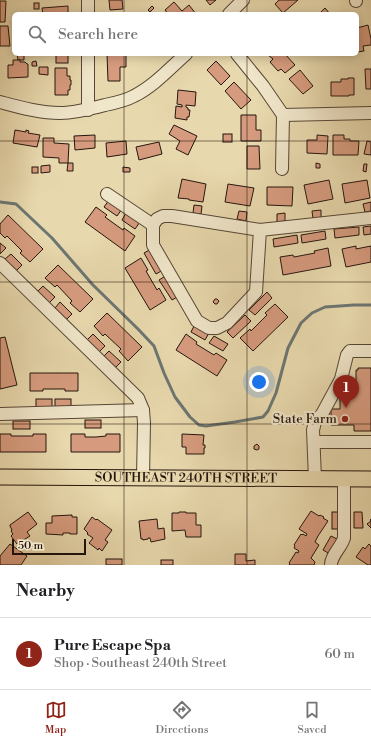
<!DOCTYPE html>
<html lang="en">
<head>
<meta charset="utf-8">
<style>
	body { margin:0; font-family:"Libre Bodoni",serif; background:#f6f6f6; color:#202124 }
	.scale { position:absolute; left:12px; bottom:10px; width:74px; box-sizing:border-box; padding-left:4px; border:2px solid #25150d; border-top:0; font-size:11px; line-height:14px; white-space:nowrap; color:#25150d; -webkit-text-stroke:3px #f0e6ca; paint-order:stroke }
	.you { position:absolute; left:259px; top:382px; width:14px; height:14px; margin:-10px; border:3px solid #fff; border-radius:50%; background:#1a73e8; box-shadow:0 0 0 6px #1a73e833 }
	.badge { display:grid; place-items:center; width:26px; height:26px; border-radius:50%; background:#8f2418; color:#fff; font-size:13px; font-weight:700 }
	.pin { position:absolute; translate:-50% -33px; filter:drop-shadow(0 1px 2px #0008) }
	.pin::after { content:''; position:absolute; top:21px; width:14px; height:12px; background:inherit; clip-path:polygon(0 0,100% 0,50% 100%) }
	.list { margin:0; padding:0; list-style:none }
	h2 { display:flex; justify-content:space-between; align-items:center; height:52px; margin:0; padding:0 16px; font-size:17px }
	h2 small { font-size:13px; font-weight:400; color:#757577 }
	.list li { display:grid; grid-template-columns:26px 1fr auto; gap:12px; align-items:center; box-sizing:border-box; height:72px; padding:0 16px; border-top:1px solid #e0e0e0 }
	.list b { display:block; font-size:15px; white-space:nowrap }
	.list p { margin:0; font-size:13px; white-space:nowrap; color:#757577 }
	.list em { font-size:13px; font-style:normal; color:#757577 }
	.icon { flex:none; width:22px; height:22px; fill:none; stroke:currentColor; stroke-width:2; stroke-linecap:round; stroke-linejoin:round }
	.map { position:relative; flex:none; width:371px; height:565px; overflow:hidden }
	.search { position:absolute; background:#fff; box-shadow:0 2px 10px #0003; left:12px; right:12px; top:12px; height:44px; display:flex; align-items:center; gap:10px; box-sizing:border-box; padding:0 14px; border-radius:6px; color:#757577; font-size:15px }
	.sheet { height:124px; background:#fff }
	nav { display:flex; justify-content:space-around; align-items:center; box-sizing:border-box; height:56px; border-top:1px solid #e0e0e0; background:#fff; font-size:11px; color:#757577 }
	nav a { display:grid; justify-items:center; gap:2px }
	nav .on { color:#8f2418 }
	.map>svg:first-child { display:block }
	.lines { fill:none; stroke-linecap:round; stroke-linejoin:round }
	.stream { stroke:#6c7672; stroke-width:3 }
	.building { fill:#d69b7e; stroke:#25150d }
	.minor-casing { stroke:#564635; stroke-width:14 }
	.major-casing { stroke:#25150d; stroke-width:17 }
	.minor { stroke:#f0e6ca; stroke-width:12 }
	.major { stroke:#e8d8ad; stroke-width:15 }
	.grid { fill:none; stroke:#25150d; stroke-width:1; stroke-opacity:0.55 }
	.poi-dot { fill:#8f2418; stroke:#f0e6ca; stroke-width:1.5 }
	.labels { text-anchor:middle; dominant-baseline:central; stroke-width:4; stroke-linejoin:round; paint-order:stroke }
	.poi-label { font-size:13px; fill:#25150d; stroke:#f0e6ca; text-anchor:end }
	.street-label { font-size:13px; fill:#25150d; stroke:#f0e6ca }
</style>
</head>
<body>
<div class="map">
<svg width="371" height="565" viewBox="0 0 371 565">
	<rect width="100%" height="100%" fill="#e8d8ad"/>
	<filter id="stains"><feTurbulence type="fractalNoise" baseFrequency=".005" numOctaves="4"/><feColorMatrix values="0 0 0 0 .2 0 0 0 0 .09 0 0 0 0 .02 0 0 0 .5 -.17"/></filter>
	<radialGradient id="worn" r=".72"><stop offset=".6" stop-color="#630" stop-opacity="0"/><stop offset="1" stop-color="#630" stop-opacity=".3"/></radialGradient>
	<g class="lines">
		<polyline class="stream" points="0,202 16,204 52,238 93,285 138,329 154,346 164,373 175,397 190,417 199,425 206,426 235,422 263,417 268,411 276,393 288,348 301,323 312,313 325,307 354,305 371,305"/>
	</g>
	<g class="building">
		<polygon points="109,0 122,0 123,9 110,10"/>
		<polygon points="206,0 216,0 210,5"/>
		<polygon points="279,0 298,0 283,13 275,4"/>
		<polygon points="0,1 6,1 5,22 0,22"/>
		<polygon points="174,2 182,11 189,5 196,14 168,14 165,10"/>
		<rect x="34" y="3" width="5" height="6"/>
		<polygon points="68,6 68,14 43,14 42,8"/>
		<polygon points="152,6 154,8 150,12 148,10"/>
		<polygon points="325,8 330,14 319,14"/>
		<polygon points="368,25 371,39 371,45 363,46 364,51 357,52 357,32 358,32 357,28"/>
		<polygon points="0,26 8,26 10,46 0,46"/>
		<polygon points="17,54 24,54 24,60 18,60"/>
		<rect x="56" y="54" width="12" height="9"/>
		<polygon points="107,54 126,54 126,67 120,67 120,81 108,81"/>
		<polygon points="269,54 285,54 295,65 285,73 281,69 278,71 270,62 273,59 268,55"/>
		<polygon points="13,60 20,60 20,62 25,62 27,64 28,64 28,77 8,78 8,65 13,65"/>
		<polygon points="36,61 37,66 32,66 32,62"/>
		<polygon points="216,61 230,76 221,85 207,70"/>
		<polygon points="39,67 48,67 48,75 39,74"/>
		<polygon points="55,68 67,68 67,76 70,76 70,80 71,80 71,85 70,85 70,90 68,90 68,95 55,95"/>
		<polygon points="365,69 371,69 371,89 366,89"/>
		<polygon points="300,70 313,86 303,94 289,79"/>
		<polygon points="348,78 354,78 354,95 349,95 349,96 331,96 331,82 341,82 341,79 348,79"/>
		<polygon points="234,82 251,100 241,109 225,91"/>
		<polygon points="178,90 196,92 195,106 186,105 186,107 188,108 188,110 190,110 189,117 187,117 187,120 175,118 176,106 182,107 182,105 177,104"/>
		<polygon points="241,115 256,115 256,130 261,130 261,141 241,141"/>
		<polygon points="174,125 197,136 188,155 176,149 180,141 169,134"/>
		<polygon points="15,130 26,132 26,130 29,131 28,133 40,135 37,147 13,143"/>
		<rect x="223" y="134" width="9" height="8"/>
		<polygon points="95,135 95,148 75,150 74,136"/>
		<polygon points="317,135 328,136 327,154 307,153 307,140 317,140"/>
		<polygon points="333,135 344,135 344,139 350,139 350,141 359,141 358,155 333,155"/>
		<polygon points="43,138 54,138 54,143 69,144 68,163 59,163 59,158 43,157"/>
		<polygon points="126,141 127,154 107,157 106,143"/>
		<polygon points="367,141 371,142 371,155 364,154"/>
		<polygon points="159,142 162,154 139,160 136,147"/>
		<polygon points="247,146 259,146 260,169 247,169"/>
		<polygon points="68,163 73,163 73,171 67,171"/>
		<polygon points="316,163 320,164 320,168 316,168"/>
		<polygon points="364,164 367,164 366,172 363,171"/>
		<polygon points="50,165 50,172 41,173 41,166"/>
		<rect x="32" y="167" width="6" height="6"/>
		<polygon points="123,167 130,168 130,172 123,172"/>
		<polygon points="182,179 206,184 203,202 189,200 189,199 178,198"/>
		<polygon points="329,180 333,199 308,204 304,185"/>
		<polygon points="367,180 370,198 345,203 342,184"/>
		<polygon points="228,184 254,188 250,206 225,202"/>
		<polygon points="267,187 293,187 292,206 267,205"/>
		<polygon points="109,200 122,209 117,216 104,207"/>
		<polygon points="371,202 371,211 365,212 363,204"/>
		<polygon points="194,205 202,206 201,214 193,213"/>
		<polygon points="96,207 107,215 105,217 123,230 124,228 135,236 125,251 85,222"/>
		<polygon points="321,210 321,218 313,219 312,211"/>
		<polygon points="239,211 247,212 246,221 237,219"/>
		<polygon points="126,213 140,222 135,229 122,220"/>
		<polygon points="285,213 285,221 277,222 277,214"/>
		<polygon points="8,215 43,249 30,262 20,253 22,251 7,236 5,238 0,233 0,224"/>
		<polygon points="371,226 371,234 364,235 363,227"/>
		<polygon points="359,227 359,235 335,238 334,229"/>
		<polygon points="325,231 326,239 302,243 301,235"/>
		<polygon points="297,235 298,243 274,247 273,239"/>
		<polygon points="0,243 6,248 0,254"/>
		<polygon points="356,246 356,249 371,246 371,262 346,267 342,249"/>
		<polygon points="328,248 331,266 283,275 280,257 293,255 294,257 315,253 314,251"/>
		<polygon points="151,249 163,270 156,274 144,253"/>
		<polygon points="11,254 22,265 16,271 5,259"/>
		<polygon points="141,258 148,270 146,271 157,290 159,288 166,300 150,310 125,268"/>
		<polygon points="58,265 93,299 80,312 70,303 72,301 57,285 55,287 45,278"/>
		<polygon points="167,275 179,296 172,300 159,280"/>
		<polygon points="43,286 55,297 49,303 38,291"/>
		<polygon points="267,292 272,298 255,315 249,310"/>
		<polygon points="215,299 217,299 219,301 217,304 215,304 213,302"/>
		<polygon points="60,302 72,314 66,320 55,308"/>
		<polygon points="275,304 288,317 253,351 240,338 250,329 251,331 267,315 265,313"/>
		<polygon points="107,313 142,347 128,361 119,351 121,349 105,334 103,336 94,326"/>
		<polygon points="245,315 251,321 233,338 227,332"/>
		<polygon points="195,324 209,333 205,340 191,332"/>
		<polygon points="93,334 105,346 99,352 87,340"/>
		<polygon points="186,334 197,342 196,344 214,355 216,353 227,360 217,376 176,350"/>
		<polygon points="214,336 228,344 223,351 209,343"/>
		<polygon points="5,337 17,385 0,389 0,338"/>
		<polygon points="109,351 121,362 115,368 104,356"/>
		<polygon points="358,368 371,368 371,431 354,431 354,425 331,425 331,409 340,409 340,397 348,397 348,385 356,385 356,370 358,370"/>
		<polygon points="30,373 78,373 78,391 65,391 65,389 43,389 43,391 30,391"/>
		<rect x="36" y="399" width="16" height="8"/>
		<rect x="55" y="399" width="16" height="8"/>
		<rect x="85" y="420" width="16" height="8"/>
		<rect x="13" y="421" width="17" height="8"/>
		<polygon points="0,434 11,434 11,436 33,436 33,434 46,434 46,452 0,452"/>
		<polygon points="71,434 85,434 85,437 96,437 106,436 106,434 120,434 120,452 71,452"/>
		<polygon points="182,434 204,435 203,445 205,445 205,448 204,448 204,454 186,454 186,447 182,447"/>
		<polygon points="257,444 259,446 259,449 257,450 254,449 254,446"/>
		<polygon points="311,511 319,516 320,515 324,517 323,518 328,521 318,536 315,542 319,545 311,558 315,562 314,565 289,565 290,564 289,563 296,552 298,553 299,551 294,548 295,546 294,545 301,534 302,535 303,534 306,536 307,534 299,529"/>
		<polygon points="28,512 37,524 27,532 30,536 17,544 11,536 13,534 11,531 12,530 10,526 10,525"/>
		<polygon points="179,512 186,512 186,513 196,513 196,525 201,525 201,537 186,537 185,530 172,531 172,513 179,513"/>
		<rect x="332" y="512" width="8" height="17"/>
		<polygon points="354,512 362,512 363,528 354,528"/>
		<polygon points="72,515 72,517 77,517 77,534 70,534 70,533 63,533 63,535 46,534 46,523 52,523 52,516"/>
		<polygon points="92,517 96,520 97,519 112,530 105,540 108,542 102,551 99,548 98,550 89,543 93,538 87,534 88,533 84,529"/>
		<polygon points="157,519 158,529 164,528 165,539 151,542 150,538 148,538 148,539 143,540 143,539 141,539 139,521"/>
		<polygon points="371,519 371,528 367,524 371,521 370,520"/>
		<polygon points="331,536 339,540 330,554 323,550"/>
		<polygon points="10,544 27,556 21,565 0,565 0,556"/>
		<polygon points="369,544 371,546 371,565 368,565 356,557 363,547 365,549"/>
		<polygon points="235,554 246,554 246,561 255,560 255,565 235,565"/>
		<rect x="106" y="559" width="16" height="6"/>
		<rect x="161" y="560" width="12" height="5"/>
	</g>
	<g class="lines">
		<g class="minor-casing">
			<g id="minor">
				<polyline points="88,0 88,14"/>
				<polyline points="356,0 356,1"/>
				<polyline points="229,14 243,0"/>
				<polyline points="88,54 88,110"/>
				<polyline points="237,54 263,86 283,115 282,169"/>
				<path d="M0,102C19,107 40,113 60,113C75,113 90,109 105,105C115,103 125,101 134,96C154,86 169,69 186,54"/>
				<polyline points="283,115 371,113"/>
				<polyline points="107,194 153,225"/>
				<polyline points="260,230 256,292 227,323 217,328 209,328 197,321 153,245 153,225 157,219 163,216 172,216 260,230 371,218"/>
				<polyline points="0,263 138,398 143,410 144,423 143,478"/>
				<polyline points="0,414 143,410"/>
				<polyline points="314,442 371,442"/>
				<polyline points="315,479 313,430 315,422 322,414 341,379 347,355 350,351 371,351"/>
				<path d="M331,565C331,555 341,548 344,538V479"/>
			</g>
		</g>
		<g class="major-casing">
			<g id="major">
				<path id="s1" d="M0,477L371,479"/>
			</g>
		</g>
		<use href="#minor" class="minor"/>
		<use href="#major" class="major"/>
	</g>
	<path class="grid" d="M124,0V14M247,0V14M124,54V565M247,54V565M0,141H371M0,282H371M0,424H371"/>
	<circle class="poi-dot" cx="345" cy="419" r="4"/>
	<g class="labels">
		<g class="poi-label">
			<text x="337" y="419">State Farm</text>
		</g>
		<g class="street-label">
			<text stroke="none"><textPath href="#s1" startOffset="186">SOUTHEAST 240TH STREET</textPath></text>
		</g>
	</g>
	<rect width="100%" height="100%" filter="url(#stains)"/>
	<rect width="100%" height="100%" fill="url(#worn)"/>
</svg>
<div class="scale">50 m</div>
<div class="you"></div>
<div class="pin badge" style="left:346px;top:408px">1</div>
<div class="search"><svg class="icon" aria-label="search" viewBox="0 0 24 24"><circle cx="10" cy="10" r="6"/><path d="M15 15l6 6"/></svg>Search here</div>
</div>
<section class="sheet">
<h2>Nearby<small></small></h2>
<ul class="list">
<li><span class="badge">1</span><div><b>Pure Escape Spa</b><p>Shop · Southeast 240th Street</p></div><em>60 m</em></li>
</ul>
</section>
<nav>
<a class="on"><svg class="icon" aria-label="map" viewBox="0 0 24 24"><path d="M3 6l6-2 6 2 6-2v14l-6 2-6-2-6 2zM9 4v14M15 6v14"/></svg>Map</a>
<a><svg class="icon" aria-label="directions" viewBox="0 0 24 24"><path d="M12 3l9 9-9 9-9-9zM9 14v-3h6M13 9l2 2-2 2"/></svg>Directions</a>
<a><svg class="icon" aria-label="saved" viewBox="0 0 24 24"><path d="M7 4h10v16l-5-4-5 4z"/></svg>Saved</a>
</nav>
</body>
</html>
